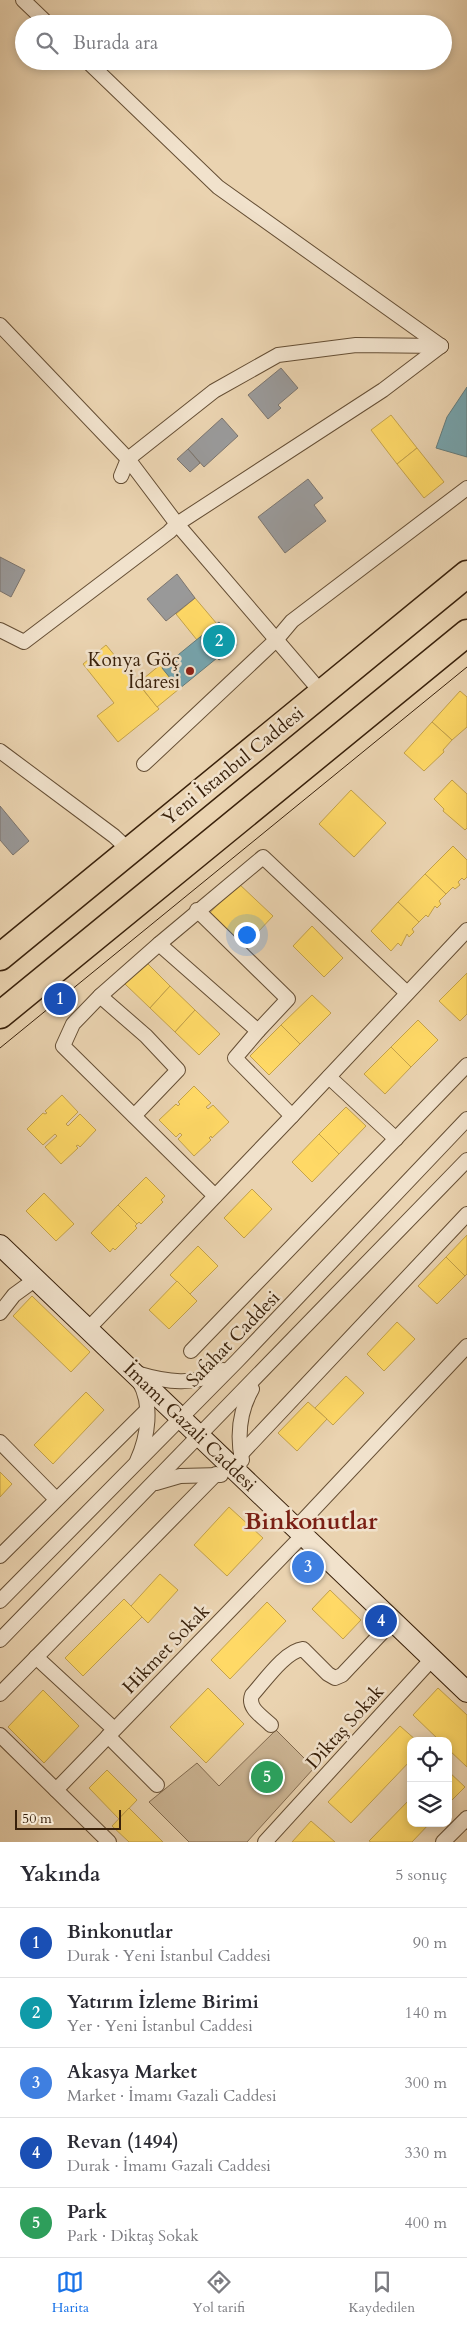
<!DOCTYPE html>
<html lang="tr">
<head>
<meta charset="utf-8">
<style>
	body { margin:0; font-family:Cardo,serif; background:#f2f2f3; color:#2b2b33 }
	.controls { position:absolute; right:15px; bottom:15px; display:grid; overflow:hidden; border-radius:10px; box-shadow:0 2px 8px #0003 }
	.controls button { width:45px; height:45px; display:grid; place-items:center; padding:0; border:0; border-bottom:1px solid #e1e1e2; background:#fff; color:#2b2b33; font:25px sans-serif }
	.scale { position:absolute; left:15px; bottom:12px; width:106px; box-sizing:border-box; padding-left:5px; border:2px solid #39210b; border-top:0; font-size:14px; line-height:18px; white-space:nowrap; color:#39210b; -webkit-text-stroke:4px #f1e2cc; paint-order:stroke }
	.you { position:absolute; left:246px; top:934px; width:18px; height:18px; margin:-12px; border:4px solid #fff; border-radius:50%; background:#1a73e8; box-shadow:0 0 0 8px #1a73e833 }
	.badge { display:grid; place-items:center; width:32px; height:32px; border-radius:50%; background:#1a73e8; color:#fff; font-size:16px; font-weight:700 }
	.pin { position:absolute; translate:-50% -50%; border:2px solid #fff; box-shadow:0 1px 5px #0006 }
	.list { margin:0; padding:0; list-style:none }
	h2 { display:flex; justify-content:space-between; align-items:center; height:65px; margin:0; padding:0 20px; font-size:21px }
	h2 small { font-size:16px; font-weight:400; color:#7c7c81 }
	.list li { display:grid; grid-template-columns:32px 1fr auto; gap:15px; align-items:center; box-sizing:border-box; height:70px; padding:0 20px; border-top:1px solid #e1e1e2 }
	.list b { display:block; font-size:19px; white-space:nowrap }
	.list p { margin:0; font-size:16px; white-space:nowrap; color:#7c7c81 }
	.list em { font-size:16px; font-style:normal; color:#7c7c81 }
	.icon { flex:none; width:28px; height:28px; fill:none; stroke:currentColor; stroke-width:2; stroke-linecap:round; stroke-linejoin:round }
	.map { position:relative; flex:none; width:467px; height:1842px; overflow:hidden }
	.search { position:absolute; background:#fff; box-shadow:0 2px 8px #0003; left:15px; right:15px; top:15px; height:55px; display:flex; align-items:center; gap:12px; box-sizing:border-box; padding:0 18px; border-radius:28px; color:#7c7c81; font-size:19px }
	.sheet { height:415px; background:#fff }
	nav { display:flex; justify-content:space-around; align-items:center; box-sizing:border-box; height:70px; border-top:1px solid #e1e1e2; background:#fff; font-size:14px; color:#7c7c81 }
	nav a { display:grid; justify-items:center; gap:2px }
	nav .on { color:#1a73e8 }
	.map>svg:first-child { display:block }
	.green { fill:#ccb594; stroke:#826b50 }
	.homes { fill:#ffd966; stroke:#c4a24b }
	.public { fill:#76a5af; stroke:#647d7e }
	.industry { fill:#999; stroke:#7c756e }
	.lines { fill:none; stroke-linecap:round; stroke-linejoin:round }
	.street-casing { stroke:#654e34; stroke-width:16 }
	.secondary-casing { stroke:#39210b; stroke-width:22 }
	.highway-casing { stroke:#39210b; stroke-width:29 }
	.street { stroke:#f1e2cc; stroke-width:14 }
	.secondary { stroke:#f1e2cc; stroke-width:20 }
	.highway { stroke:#ead3b0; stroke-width:26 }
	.tram { stroke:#39210b; stroke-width:1 }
	.poi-dot { fill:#8f2418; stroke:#f1e2cc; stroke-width:2 }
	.labels { text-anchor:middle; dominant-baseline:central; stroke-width:5; stroke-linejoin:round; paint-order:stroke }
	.poi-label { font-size:19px; fill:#39210b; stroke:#f1e2cc; text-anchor:end }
	.street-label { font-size:19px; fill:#39210b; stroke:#f1e2cc }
	.district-label { font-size:24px; font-weight:bold; fill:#7a1f14; stroke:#f1e2cc }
</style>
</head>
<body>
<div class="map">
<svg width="467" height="1842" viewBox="0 0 467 1842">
	<rect width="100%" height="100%" fill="#ead3b0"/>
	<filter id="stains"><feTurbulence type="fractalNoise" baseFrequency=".004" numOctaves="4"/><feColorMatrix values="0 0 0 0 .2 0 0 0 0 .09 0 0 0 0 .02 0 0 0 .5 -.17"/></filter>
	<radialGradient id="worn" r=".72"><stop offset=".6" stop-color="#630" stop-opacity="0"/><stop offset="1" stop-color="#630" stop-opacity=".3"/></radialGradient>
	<polygon class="green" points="276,1730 314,1768 247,1842 189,1842 149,1802 197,1763 219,1786"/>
	<g class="homes">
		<polygon points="391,415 417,448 397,464 371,430"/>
		<polygon points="417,448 444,482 424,498 397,464"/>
		<polygon points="195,598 217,624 197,640 176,614"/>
		<polygon points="106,645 159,709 118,742 97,716 114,703 83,664"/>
		<polygon points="160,665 179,689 157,707 138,683"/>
		<polygon points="460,691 467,697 467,727 452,740 432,722"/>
		<polygon points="432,722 452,740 443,750 444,752 424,771 404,753"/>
		<polygon points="452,780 467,794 467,828 465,830 443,811 444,809 434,799"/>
		<polygon points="351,790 386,823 354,857 319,824"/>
		<polygon points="453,846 467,860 467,877 464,880 462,878 458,882 460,885 455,889 453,887 446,894 425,874"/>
		<polygon points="425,874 446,894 439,901 441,904 437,908 435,906 428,917 426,915 419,922 398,902"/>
		<polygon points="238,883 273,916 241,950 206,917"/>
		<polygon points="398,902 419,922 412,929 414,932 409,937 407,934 401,946 398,943 391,951 371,931"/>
		<polygon points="312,926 343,958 324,977 293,946"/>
		<polygon points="146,962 170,986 150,1008 125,984"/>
		<polygon points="467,973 467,1014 460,1021 439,1001"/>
		<polygon points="170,986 195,1010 175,1032 150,1008"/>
		<polygon points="312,995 331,1013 300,1044 281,1025"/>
		<polygon points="195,1010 220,1034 199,1055 175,1032"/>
		<polygon points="418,1020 438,1040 411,1067 391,1047"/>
		<polygon points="281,1025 300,1044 269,1075 250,1056"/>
		<polygon points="391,1047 411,1067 385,1094 364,1074"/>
		<polygon points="194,1086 211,1103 206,1107 208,1109 213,1105 229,1122 212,1138 211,1136 209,1138 211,1140 194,1156 178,1139 182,1135 180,1133 176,1137 159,1120 176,1104 178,1106 180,1104 178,1102"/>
		<polygon points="62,1095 78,1112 66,1124 68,1126 80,1114 96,1130 80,1147 78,1145 76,1146 78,1148 61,1164 45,1147 57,1136 55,1134 43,1145 27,1129 43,1113 45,1114 47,1113 45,1111"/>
		<polygon points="346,1107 366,1126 339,1154 319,1134"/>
		<polygon points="319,1134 339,1154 312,1182 292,1162"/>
		<polygon points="146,1177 165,1196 161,1200 163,1202 141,1224 139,1222 137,1224 118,1205"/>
		<polygon points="252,1189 272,1209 244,1238 224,1218"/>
		<polygon points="44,1193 74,1224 56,1241 26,1211"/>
		<polygon points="118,1205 137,1224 135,1226 137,1228 115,1250 113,1248 110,1252 91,1233"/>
		<polygon points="467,1235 467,1274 465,1276 446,1257"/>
		<polygon points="198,1246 218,1266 190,1294 170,1275"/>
		<polygon points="446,1257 465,1276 437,1304 418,1286"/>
		<polygon points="177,1281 197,1301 169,1329 149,1310"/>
		<polygon points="32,1296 90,1352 71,1372 13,1316"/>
		<polygon points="397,1322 415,1339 384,1371 367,1354"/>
		<polygon points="346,1376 364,1393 333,1425 315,1408"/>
		<polygon points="86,1392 104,1410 53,1464 34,1445"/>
		<polygon points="308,1402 327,1419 297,1451 278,1433"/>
		<polygon points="0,1472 12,1484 0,1497"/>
		<polygon points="229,1507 263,1538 227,1576 194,1545"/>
		<polygon points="160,1574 178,1590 148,1623 131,1606"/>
		<polygon points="330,1590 361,1620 343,1639 312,1609"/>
		<polygon points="124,1599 142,1617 83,1676 65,1658"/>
		<polygon points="267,1602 286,1621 230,1679 211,1660"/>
		<polygon points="208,1688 244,1724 206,1763 170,1727"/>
		<polygon points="438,1688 467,1715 467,1767 448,1749 448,1741 440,1741 413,1715"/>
		<polygon points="43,1690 79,1726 44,1763 8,1727"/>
		<polygon points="400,1726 417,1741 411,1741 411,1760 351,1823 328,1802"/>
		<polygon points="107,1770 137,1800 119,1819 89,1788"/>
		<polygon points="448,1771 465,1787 448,1804"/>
		<polygon points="411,1798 411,1823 430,1823 412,1842 371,1842 369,1841"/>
		<polygon points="129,1808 163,1842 129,1842 112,1826"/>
		<polygon points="311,1821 335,1842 292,1842"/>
	</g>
	<g class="public">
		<polygon points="467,387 467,457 436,448 447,417"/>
		<polygon points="219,622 237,645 219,660 200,637"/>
		<polygon points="200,637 217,658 179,689 162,668"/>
	</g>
	<g class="industry">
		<polygon points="281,368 298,388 278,405 281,408 268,419 248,395"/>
		<polygon points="222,418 238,436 204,467 188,449"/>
		<polygon points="188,449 200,463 190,472 177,459"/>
		<polygon points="308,479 323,498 314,505 326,521 285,553 258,517"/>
		<polygon points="0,557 25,570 11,597 0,591"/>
		<polygon points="177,574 195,598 166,621 147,599"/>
		<polygon points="0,806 29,841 13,855 0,840"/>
	</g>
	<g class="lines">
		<g class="street-casing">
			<g id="street">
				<polyline points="23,0 48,24"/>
				<polyline points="87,61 218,187 441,346"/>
				<polyline points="0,325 128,459 177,524 322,693"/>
				<polyline points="121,476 128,459 214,391 278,355 356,345 441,346"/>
				<polyline points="0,630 24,642 169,532 177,524 383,390 441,346"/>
				<polyline points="0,751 114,836 130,851"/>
				<polyline points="144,764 276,640 292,621 467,488"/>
				<polyline points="197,910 288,999 258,1031"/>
				<polyline points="159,944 263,857 407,993"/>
				<polyline points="100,996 146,1036 178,1070 134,1116"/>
				<polyline points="329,1077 396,1139"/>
				<polyline points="215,1196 63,1046 73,1024 100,996 159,944 258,1031 235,1058 292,1116"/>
				<polyline points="0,1313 14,1295 36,1279"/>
				<polyline points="88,1329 292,1116 467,930"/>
				<polyline points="191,1351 467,1065"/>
				<path d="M136,1373C166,1382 195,1387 223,1370"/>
				<polyline points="0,1442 56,1499"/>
				<polyline points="241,1454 467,1214"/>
				<path d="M242,1460C237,1435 239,1412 252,1389"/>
				<path d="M137,1461C148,1437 153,1405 139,1381"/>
				<polyline points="156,1483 180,1476 221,1475"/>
				<polyline points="296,1528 467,1346"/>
				<polyline points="0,1556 147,1410"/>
				<polyline points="0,1601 238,1360 467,1119"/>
				<polyline points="0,1640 467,1160"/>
				<polyline points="36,1657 114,1729"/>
				<polyline points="0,1694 216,1474"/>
				<path d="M271,1725C262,1716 247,1708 252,1695C264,1682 285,1651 303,1649L328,1674L335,1678L342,1675L393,1621"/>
				<polyline points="0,1735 109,1842"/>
				<polyline points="108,1736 157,1785"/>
				<polyline points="56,1790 303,1535"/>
				<polyline points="265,1842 432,1659"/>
				<polyline points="443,1842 467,1818"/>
			</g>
		</g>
		<g class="secondary-casing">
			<polyline id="secondary" points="0,1245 467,1692"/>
		</g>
		<g class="highway-casing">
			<g id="highway">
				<polyline points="0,957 467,574"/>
				<polyline points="0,1015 467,633"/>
			</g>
		</g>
		<use href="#street" class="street"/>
		<use href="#secondary" class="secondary"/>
		<use href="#highway" class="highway"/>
		<polyline class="tram" points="0,1048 467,667"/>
	</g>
	<circle class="poi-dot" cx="190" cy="671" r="5"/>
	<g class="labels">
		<g class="poi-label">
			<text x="180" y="660">Konya Göç<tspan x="180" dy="22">İdaresi</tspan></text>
		</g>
		<g class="street-label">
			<text transform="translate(233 766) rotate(-39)">Yeni İstanbul Caddesi</text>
			<text transform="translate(233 1339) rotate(-46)">Safahat Caddesi</text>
			<text transform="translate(190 1427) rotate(44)">İmamı Gazali Caddesi</text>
			<text transform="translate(166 1649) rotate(-46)">Hikmet Sokak</text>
			<text transform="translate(345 1727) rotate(-48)">Diktaş Sokak</text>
		</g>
		<g class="district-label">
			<text x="311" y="1521">Binkonutlar</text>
		</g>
	</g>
	<rect width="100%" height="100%" filter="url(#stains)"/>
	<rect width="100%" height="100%" fill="url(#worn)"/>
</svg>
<div class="controls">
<button><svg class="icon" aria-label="locate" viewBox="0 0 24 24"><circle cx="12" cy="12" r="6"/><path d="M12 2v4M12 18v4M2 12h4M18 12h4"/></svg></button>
<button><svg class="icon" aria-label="layers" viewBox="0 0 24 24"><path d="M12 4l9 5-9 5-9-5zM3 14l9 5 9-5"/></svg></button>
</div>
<div class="scale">50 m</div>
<div class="you"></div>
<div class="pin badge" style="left:60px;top:999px;background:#1a4fb4">1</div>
<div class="pin badge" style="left:219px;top:641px;background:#0f9aa8">2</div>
<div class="pin badge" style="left:308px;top:1567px;background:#3f7fe0">3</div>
<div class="pin badge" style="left:381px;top:1621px;background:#1a4fb4">4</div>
<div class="pin badge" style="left:267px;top:1777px;background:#2e9e5b">5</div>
<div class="search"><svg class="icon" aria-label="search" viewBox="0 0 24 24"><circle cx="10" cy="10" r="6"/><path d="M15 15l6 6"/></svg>Burada ara</div>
</div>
<section class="sheet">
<h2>Yakında<small>5 sonuç</small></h2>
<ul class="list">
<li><span class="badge" style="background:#1a4fb4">1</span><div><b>Binkonutlar</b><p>Durak · Yeni İstanbul Caddesi</p></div><em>90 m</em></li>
<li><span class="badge" style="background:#0f9aa8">2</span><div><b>Yatırım İzleme Birimi</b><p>Yer · Yeni İstanbul Caddesi</p></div><em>140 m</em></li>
<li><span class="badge" style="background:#3f7fe0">3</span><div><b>Akasya Market</b><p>Market · İmamı Gazali Caddesi</p></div><em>300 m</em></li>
<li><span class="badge" style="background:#1a4fb4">4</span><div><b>Revan (1494)</b><p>Durak · İmamı Gazali Caddesi</p></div><em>330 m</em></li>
<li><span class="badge" style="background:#2e9e5b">5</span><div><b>Park</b><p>Park · Diktaş Sokak</p></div><em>400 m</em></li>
</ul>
</section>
<nav>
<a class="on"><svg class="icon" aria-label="map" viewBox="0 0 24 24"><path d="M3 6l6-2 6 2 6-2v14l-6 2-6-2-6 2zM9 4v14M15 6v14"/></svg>Harita</a>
<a><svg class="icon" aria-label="directions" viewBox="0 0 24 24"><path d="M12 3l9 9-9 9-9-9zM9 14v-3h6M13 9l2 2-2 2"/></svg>Yol tarifi</a>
<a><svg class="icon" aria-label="saved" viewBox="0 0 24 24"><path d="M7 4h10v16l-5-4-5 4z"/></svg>Kaydedilen</a>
</nav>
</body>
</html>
